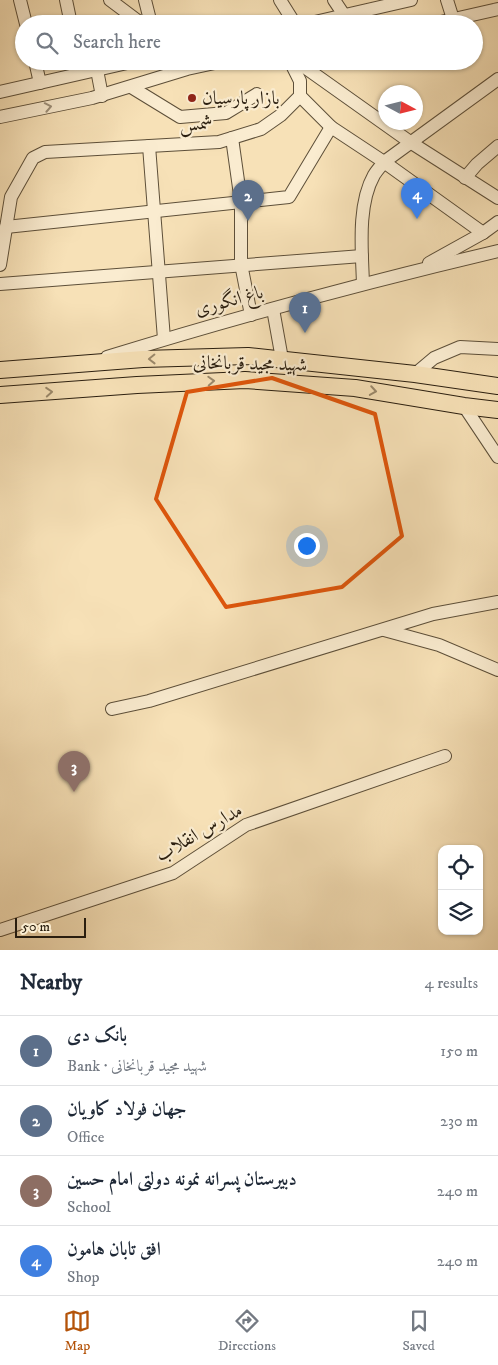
<!DOCTYPE html>
<html lang="en">
<head>
<meta charset="utf-8">
<style>
	body { margin:0; font-family:"IM FELL DW Pica",Amiri,serif; background:#f2f2f3; color:#1f2937 }
	.controls { position:absolute; right:15px; bottom:15px; display:grid; overflow:hidden; border-radius:10px; box-shadow:0 1px 4px #0004 }
	.controls button { width:45px; height:45px; display:grid; place-items:center; padding:0; border:0; border-bottom:1px solid #e0e1e3; background:#fff; color:#1f2937; font:25px sans-serif }
	.compass { position:absolute; left:378px; top:85px; width:45px; height:45px; border-radius:50%; background:#fff; box-shadow:0 1px 4px #0004; rotate:97deg }
	.scale { position:absolute; left:15px; bottom:12px; width:71px; box-sizing:border-box; padding-left:5px; border:2px solid #2a1e0f; border-top:0; font-size:14px; line-height:18px; white-space:nowrap; color:#2a1e0f; -webkit-text-stroke:4px #faecd0; paint-order:stroke }
	.you { position:absolute; left:306px; top:545px; width:18px; height:18px; margin:-12px; border:4px solid #fff; border-radius:50%; background:#1a73e8; box-shadow:0 0 0 8px #1a73e833 }
	.badge { display:grid; place-items:center; width:32px; height:32px; border-radius:50%; background:#b45309; color:#fff; font-size:16px; font-weight:700 }
	.pin { position:absolute; translate:-50% -41px; filter:drop-shadow(0 1px 2px #0008) }
	.pin::after { content:''; position:absolute; top:26px; width:18px; height:15px; background:inherit; clip-path:polygon(0 0,100% 0,50% 100%) }
	.list { margin:0; padding:0; list-style:none }
	h2 { display:flex; justify-content:space-between; align-items:center; height:65px; margin:0; padding:0 20px; font-size:21px }
	h2 small { font-size:16px; font-weight:400; color:#747a83 }
	.list li { display:grid; grid-template-columns:32px 1fr auto; gap:15px; align-items:center; box-sizing:border-box; height:70px; padding:0 20px; border-top:1px solid #e0e1e3 }
	.list b { display:block; font-size:19px; white-space:nowrap }
	.list p { margin:0; font-size:16px; white-space:nowrap; color:#747a83 }
	.list em { font-size:16px; font-style:normal; color:#747a83 }
	.icon { flex:none; width:28px; height:28px; fill:none; stroke:currentColor; stroke-width:2; stroke-linecap:round; stroke-linejoin:round }
	.map { position:relative; flex:none; width:498px; height:950px; overflow:hidden }
	.search { position:absolute; background:#fff; box-shadow:0 1px 4px #0004; left:15px; right:15px; top:15px; height:55px; display:flex; align-items:center; gap:12px; box-sizing:border-box; padding:0 18px; border-radius:28px; color:#747a83; font-size:19px }
	.sheet { height:345px; background:#fff }
	nav { display:flex; justify-content:space-around; align-items:center; box-sizing:border-box; height:70px; border-top:1px solid #e0e1e3; background:#fff; font-size:14px; color:#747a83 }
	nav a { display:grid; justify-items:center; gap:2px }
	nav .on { color:#b45309 }
	.map>svg:first-child { display:block }
	.lines { fill:none; stroke-linecap:round; stroke-linejoin:round }
	.minor-casing { stroke:#5d4f39; stroke-width:14 }
	.major-casing { stroke:#2a1e0f; stroke-width:18 }
	.minor { stroke:#faecd0; stroke-width:12 }
	.major { stroke:#f7e1b7; stroke-width:16 }
	.oneway { stroke:#9c8f79 }
	.oneway2 { stroke:#9b896b }
	.marked { fill:none; stroke:#de560c; stroke-width:4; stroke-linejoin:round }
	.poi-dot { fill:#8f2418; stroke:#faecd0; stroke-width:2 }
	.labels { text-anchor:middle; dominant-baseline:central; stroke-width:4.5; stroke-linejoin:round; paint-order:stroke }
	.poi-label { font-size:19px; fill:#2a1e0f; stroke:#faecd0; text-anchor:start }
	.street-label { font-size:19px; fill:#2a1e0f; stroke:#faecd0 }
</style>
</head>
<body>
<div class="map">
<svg width="498" height="950" viewBox="0 0 498 950">
	<rect width="100%" height="100%" fill="#f7e1b7"/>
	<filter id="stains"><feTurbulence type="fractalNoise" baseFrequency=".004" numOctaves="4"/><feColorMatrix values="0 0 0 0 .2 0 0 0 0 .09 0 0 0 0 .02 0 0 0 .5 -.17"/></filter>
	<radialGradient id="worn" r=".72"><stop offset=".6" stop-color="#630" stop-opacity="0"/><stop offset="1" stop-color="#630" stop-opacity=".3"/></radialGradient>
	<g class="lines">
		<g class="minor-casing">
			<g id="minor">
				<polyline points="20,0 26,24"/>
				<polyline points="66,0 71,24"/>
				<polyline points="110,0 142,24"/>
				<polyline points="145,0 151,24"/>
				<polyline points="280,0 295,24"/>
				<polyline points="334,0 344,15"/>
				<polyline points="447,0 453,19"/>
				<polyline points="306,24 411,0"/>
				<polyline points="432,24 498,9"/>
				<polyline points="35,61 40,83"/>
				<polyline points="296,61 410,142 498,198"/>
				<polyline points="97,70 102,96"/>
				<polyline points="131,87 180,117 226,113 257,94"/>
				<polyline points="0,92 136,61"/>
				<polyline points="300,96 331,127 384,162 483,233"/>
				<polyline points="0,117 92,98 187,69 224,61"/>
				<polyline points="232,138 241,202 241,264 251,315"/>
				<polyline points="149,146 164,339"/>
				<polyline points="465,178 477,164 498,146"/>
				<polyline points="6,227 289,197 331,127"/>
				<polyline points="429,263 483,233 498,222"/>
				<polyline points="0,265 11,197 33,158 45,152 219,142 261,129 281,115 300,96 300,81 290,61"/>
				<polyline points="0,284 362,256"/>
				<path d="M363,284C362,251 357,205 374,175C377,170 381,166 384,162L498,79"/>
				<polyline points="273,309 282,359"/>
				<path d="M107,357C236,317 367,282 498,251"/>
				<polyline points="415,374 434,358 460,347 498,349"/>
				<polyline points="464,406 498,457"/>
				<polyline points="384,630 439,645 498,670"/>
				<polyline points="112,709 149,701 433,614 498,602"/>
				<polyline points="0,930 173,873 246,825 445,756"/>
			</g>
		</g>
		<g class="major-casing">
			<g id="major">
				<polyline points="0,370 143,359 248,356 415,374 498,386"/>
				<polyline points="0,395 137,385 245,380 355,388 464,406 498,410"/>
			</g>
		</g>
		<use href="#minor" class="minor"/>
		<use href="#major" class="major"/>
	</g>
	<defs><path id="oneway-chevron" d="M-2-3.5L2.5 0L-2 3.5" fill="none" stroke-width="1.6" stroke-linecap="round" stroke-linejoin="round" transform="scale(1.25)"/></defs>
	<use class="oneway" href="#oneway-chevron" transform="translate(48 107) rotate(-11)"/>
	<g class="oneway2">
		<use href="#oneway-chevron" transform="translate(152 359) rotate(179)"/>
		<use href="#oneway-chevron" transform="translate(211 381) rotate(-3)"/>
		<use href="#oneway-chevron" transform="translate(373 391) rotate(9)"/>
		<use href="#oneway-chevron" transform="translate(49 392) rotate(-4)"/>
	</g>
	<path class="marked" d="M272,378L375,414L402,536L342,587L226,607L156,499L187,392Z"/>
	<circle class="poi-dot" cx="192" cy="98" r="5"/>
	<g class="labels">
		<g class="poi-label">
			<text x="202" y="98">بازار پارسیان</text>
		</g>
		<g class="street-label">
			<text transform="translate(196 124) rotate(-5)">شمس</text>
			<text transform="translate(229 301) rotate(-15)">باغ انگوری</text>
			<text transform="translate(250 364) rotate(1)">شهید مجید قربانخانی</text>
			<text transform="translate(199 833) rotate(-30)">مدارس انقلاب</text>
		</g>
	</g>
	<rect width="100%" height="100%" filter="url(#stains)"/>
	<rect width="100%" height="100%" fill="url(#worn)"/>
</svg>
<div class="controls">
<button><svg class="icon" aria-label="locate" viewBox="0 0 24 24"><circle cx="12" cy="12" r="6"/><path d="M12 2v4M12 18v4M2 12h4M18 12h4"/></svg></button>
<button><svg class="icon" aria-label="layers" viewBox="0 0 24 24"><path d="M12 4l9 5-9 5-9-5zM3 14l9 5 9-5"/></svg></button>
</div>
<svg class="compass" viewBox="-18 -18 36 36"><path d="M0-13l5 13h-10z" fill="#e53935"/><path d="M0 13l5-13h-10z" fill="#747a83"/></svg>
<div class="scale">50 m</div>
<div class="you"></div>
<div class="pin badge" style="left:305px;top:333px;background:#5c6f8a">1</div>
<div class="pin badge" style="left:248px;top:221px;background:#5c6f8a">2</div>
<div class="pin badge" style="left:74px;top:792px;background:#8d6e63">3</div>
<div class="pin badge" style="left:417px;top:219px;background:#3f7fe0">4</div>
<div class="search"><svg class="icon" aria-label="search" viewBox="0 0 24 24"><circle cx="10" cy="10" r="6"/><path d="M15 15l6 6"/></svg>Search here</div>
</div>
<section class="sheet">
<h2>Nearby<small>4 results</small></h2>
<ul class="list">
<li><span class="badge" style="background:#5c6f8a">1</span><div><b>بانک دی</b><p>Bank · شهید مجید قربانخانی</p></div><em>150 m</em></li>
<li><span class="badge" style="background:#5c6f8a">2</span><div><b>جهان فولاد کاویان</b><p>Office</p></div><em>230 m</em></li>
<li><span class="badge" style="background:#8d6e63">3</span><div><b>دبیرستان پسرانه نمونه دولتی امام حسین</b><p>School</p></div><em>240 m</em></li>
<li><span class="badge" style="background:#3f7fe0">4</span><div><b>افق تابان هامون</b><p>Shop</p></div><em>240 m</em></li>
</ul>
</section>
<nav>
<a class="on"><svg class="icon" aria-label="map" viewBox="0 0 24 24"><path d="M3 6l6-2 6 2 6-2v14l-6 2-6-2-6 2zM9 4v14M15 6v14"/></svg>Map</a>
<a><svg class="icon" aria-label="directions" viewBox="0 0 24 24"><path d="M12 3l9 9-9 9-9-9zM9 14v-3h6M13 9l2 2-2 2"/></svg>Directions</a>
<a><svg class="icon" aria-label="saved" viewBox="0 0 24 24"><path d="M7 4h10v16l-5-4-5 4z"/></svg>Saved</a>
</nav>
</body>
</html>
